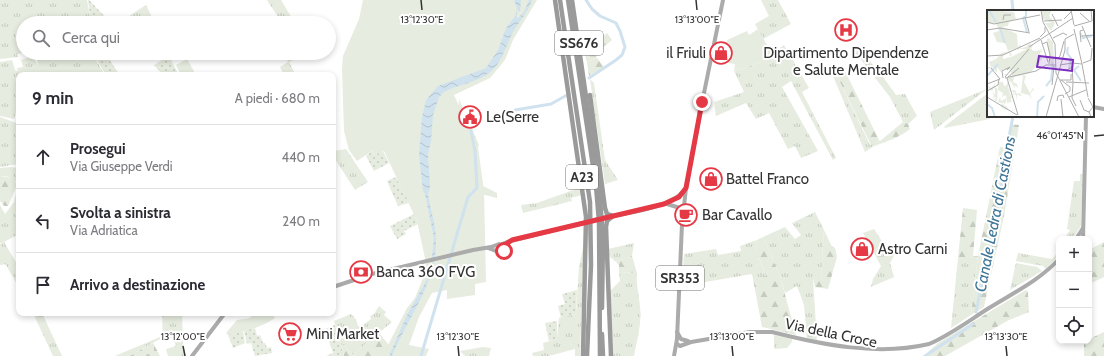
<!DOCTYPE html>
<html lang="it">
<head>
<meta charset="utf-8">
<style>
	body { margin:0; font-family:Cabin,sans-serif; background:#f7f7f7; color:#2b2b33 }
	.controls { position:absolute; right:12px; bottom:12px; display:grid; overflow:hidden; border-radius:8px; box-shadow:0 2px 6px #0003 }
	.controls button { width:36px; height:36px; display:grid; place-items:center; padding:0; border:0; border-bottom:1px solid #e1e1e2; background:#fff; color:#2b2b33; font:20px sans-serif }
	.stop { position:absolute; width:12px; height:12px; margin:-9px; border:3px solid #e63946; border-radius:50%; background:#fff }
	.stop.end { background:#e63946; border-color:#fff; box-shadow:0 1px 4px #0008 }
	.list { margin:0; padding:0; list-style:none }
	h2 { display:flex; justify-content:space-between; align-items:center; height:52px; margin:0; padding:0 16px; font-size:17px }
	h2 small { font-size:13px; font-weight:400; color:#7c7c81 }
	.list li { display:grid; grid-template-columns:26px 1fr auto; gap:12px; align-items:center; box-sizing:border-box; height:64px; padding:0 16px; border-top:1px solid #e1e1e2 }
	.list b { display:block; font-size:15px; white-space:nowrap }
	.list p { margin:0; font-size:13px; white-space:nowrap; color:#7c7c81 }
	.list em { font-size:13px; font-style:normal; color:#7c7c81 }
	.icon { flex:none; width:22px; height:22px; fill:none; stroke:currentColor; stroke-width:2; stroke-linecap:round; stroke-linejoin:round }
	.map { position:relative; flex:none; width:1104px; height:356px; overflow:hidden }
	.search { position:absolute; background:#fff; box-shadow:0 2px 6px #0003; left:16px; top:16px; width:320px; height:44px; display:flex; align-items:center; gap:10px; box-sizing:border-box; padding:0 14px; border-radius:22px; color:#7c7c81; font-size:15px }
	.panel { position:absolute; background:#fff; box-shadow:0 2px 6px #0003; left:16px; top:72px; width:320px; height:244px; border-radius:8px }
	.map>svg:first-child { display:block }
	.grass { fill:url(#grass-tufts) }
	.forest { fill:url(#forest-firs) }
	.cemetery { fill:url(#cemetery-stones) }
	.park { fill:#e6ecdf }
	.garden { fill:url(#garden-dots) }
	.water { fill:url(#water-waves) }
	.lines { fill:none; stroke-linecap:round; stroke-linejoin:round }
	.canal { stroke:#cfe2ee; stroke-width:3 }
	.major { stroke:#ababab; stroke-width:4 }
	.highway { stroke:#9a9a9a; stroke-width:4.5 }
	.major-bridge { stroke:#ababab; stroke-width:4 }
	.route { stroke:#e63946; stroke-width:5 }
	.ticks { fill:none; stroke:#333; stroke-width:1.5 }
	.labels { text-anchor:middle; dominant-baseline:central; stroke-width:4; stroke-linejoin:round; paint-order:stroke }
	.shield { fill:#fff; stroke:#707070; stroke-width:1 }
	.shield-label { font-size:14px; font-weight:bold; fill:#333 }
	.poi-label { font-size:15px; fill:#333; stroke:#fff; text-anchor:start }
	.street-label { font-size:15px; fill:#333; stroke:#fff }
	.water-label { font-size:16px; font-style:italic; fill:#3f7597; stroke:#fff }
	.inset-river { fill:none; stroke:#cfe2ee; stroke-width:2 }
	.inset-road { fill:none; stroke:#adadad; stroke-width:1 }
	.view { fill:#7b2cbf; fill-opacity:0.15; stroke:#7b2cbf; stroke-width:2 }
	.inset-edge { fill:none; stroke:#333; stroke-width:2 }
	.ticks-label { font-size:10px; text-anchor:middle; fill:#333; stroke:#fff; stroke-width:4; stroke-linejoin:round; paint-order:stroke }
</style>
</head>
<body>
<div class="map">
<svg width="1104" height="356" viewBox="0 0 1104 356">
	<defs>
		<pattern id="grass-tufts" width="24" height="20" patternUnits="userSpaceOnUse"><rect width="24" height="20" fill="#e6ecdf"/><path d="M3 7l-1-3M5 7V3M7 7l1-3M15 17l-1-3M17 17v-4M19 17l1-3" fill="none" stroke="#c6cbc0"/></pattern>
		<pattern id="forest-firs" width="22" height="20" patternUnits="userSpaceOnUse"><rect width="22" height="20" fill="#e6ecdf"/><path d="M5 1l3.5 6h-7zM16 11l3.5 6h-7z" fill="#c6cbc0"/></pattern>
		<pattern id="cemetery-stones" width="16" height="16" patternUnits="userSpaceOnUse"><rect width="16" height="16" fill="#e6ecdf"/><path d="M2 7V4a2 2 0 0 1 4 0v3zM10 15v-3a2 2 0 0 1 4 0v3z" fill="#c6cbc0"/></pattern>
		<pattern id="garden-dots" width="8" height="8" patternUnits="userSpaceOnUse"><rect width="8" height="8" fill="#e6ecdf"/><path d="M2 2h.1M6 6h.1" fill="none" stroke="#c6cbc0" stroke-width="1.8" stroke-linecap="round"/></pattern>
		<pattern id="water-waves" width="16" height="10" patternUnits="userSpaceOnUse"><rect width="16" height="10" fill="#cfe2ee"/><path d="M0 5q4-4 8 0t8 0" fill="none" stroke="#b2c2cd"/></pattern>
	</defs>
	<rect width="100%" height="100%" fill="#fff"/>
	<g class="grass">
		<polygon points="0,0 87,0 91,23 23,23 23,53 31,53 26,56 25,53 17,54 18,57 0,59"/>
		<polygon points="267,0 281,0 295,23 282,23"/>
		<polygon points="761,0 778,0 791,24 763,39 755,24 769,16"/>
		<polygon points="146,5 155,23 118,23"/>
		<polygon points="607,33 612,40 595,54 597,58 587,62 580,40 583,38 586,52"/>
		<polygon points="784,45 809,88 802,92 836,158 833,160 791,81 782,87 818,151 801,158 795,146 788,149 769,113 756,119 746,103 716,116 714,102 744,92 734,71 759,63"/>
		<polygon points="860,50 881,74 896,95 905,94 917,116 908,124 903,122 890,97 855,52"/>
		<polygon points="36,53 95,53 97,62 105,75 19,75 19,102 14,119 0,116 0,62 12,60 15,70 18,71 17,68 23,67 21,60 30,57 34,58 38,66"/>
		<polygon points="291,53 308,53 289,62 295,74 284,75 280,67 288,62 285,56"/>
		<polygon points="187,59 196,75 181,75 176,65"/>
		<polygon points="836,74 870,145 879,140 880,142 865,152 833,76"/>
		<polygon points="590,79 594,83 605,160 618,180 605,184"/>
		<polygon points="987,89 934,130 930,112"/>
		<polygon points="988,93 990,119 944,128 945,126"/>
		<polygon points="0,117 19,124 19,164 0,167"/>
		<polygon points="346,149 368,182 355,190 333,156 333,151"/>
		<path d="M10,167L19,168L17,185C15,177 7,176 0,176V168Z"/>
		<polygon points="1080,174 1083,174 1081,226 1072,239 1064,239 1070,230 1067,229 1074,181 1080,181"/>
		<polygon points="19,184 19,232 17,235 4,242 19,267 19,288 6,265 4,264 0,265 0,244 3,243 0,243 0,205 5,214 14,202"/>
		<polygon points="579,188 582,195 571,198 572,201 523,213 521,205 537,203"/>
		<polygon points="815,212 824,230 821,279 813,279 817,341 807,338 804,305 797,286 785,293 780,276 763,237 785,227 795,239 801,235 792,223"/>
		<polygon points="874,229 887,249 895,246 897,250 890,263 894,277 871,287 873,279 881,266 863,233"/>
		<polygon points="757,240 756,249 766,277 753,279 752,274 682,286 684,254 716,249 718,255 741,251 740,246"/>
		<polygon points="584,243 580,356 575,356 575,349 549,356 533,356 532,353 544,350 543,343 557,339 559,318 576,314 579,267"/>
		<polygon points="634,243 632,256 616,262 609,256 608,249"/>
		<polygon points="1059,251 1059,255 1046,269 1043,266 1016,261 1018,253 1052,259"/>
		<polygon points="973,256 978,256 971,315 951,328 958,258 971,258"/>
		<polygon points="1016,263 1037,267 1042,271 1010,290"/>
		<path d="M619,272L637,273C636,285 639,295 640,307C642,323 637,340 634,356H612L610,291L620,281Z"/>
		<polygon points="379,306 386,312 384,315 392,322 353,355 344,345 341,345 334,321 351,314 356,319 358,326 362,326 371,319 370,316 374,314"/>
		<polygon points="33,313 42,313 62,356 53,356"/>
		<polygon points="162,313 182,313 183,345 186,356 168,356 166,349 176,346 173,337 163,340"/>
		<polygon points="774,335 792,339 792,342 787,348 774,349"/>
		<polygon points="160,337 160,339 130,356 115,356"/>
		<polygon points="483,347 491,348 489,356 465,356 460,351"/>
	</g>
	<g class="forest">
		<polygon points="597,58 604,67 589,76 587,62"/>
		<polygon points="844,69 879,140 871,145 836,74"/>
		<polygon points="459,99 479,145 477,149 481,185 497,193 497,198 481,194 458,121"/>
		<path d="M903,122L908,124L910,129C900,138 885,141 873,147Z"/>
		<polygon points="1011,124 1019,125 1004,216 984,307 971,315 978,256 1000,147 1006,148"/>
		<polygon points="0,176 13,178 17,185 8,206 4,206 0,201"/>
		<polygon points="963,208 977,210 973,256 971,258 958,258"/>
		<polygon points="824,230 831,245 835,248 837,257 828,289 815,287 813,278 821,279"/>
		<polygon points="763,237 780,276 796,335 762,327 753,279 766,276 756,249 757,240"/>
		<polygon points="1104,242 1104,277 1089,284 1089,250"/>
		<polygon points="632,256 637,273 619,272 619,265 616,262"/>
		<polygon points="1026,290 1028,292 1029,312 1009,320 945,356 927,356 928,352 938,343"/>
		<polygon points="1104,332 1104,356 1084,356 1084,341 1089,341 1089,339"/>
		<polygon points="379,333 389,345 389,356 344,356 341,345 344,345 353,355"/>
	</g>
	<polygon class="cemetery" points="153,343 160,356 130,356"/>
	<g class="park">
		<polygon points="363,0 537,0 513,40 505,60 490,78 454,95 478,147 484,191 486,282 475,284 475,295 447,299 447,290 432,293 419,317 409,345 429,349 426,356 376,356 388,345 407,308 415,298 425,273 426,263 417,221 384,151 375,155 372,151 357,161 349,150 344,131 342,69 343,56 359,19"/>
		<polygon points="758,29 772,54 759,63 734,71 735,64 728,63 729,60 724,59 727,40 747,31 749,35"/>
		<path d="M253,313H272L275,318C261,328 245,331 228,335L226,333L237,320L250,318Z"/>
	</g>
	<g class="garden">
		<polygon points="88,0 89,0 111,23 91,23"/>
		<polygon points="96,53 114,53 108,58 120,75 106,75 98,62"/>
		<polygon points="169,56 177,72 172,75 163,75 154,65"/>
		<polygon points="372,151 375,155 383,151 389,163 374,171 366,156"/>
		<polygon points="396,177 409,203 398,206 387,181"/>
		<polygon points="414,214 418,224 404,231 406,234 397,239 390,226"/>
		<polygon points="577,290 576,314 561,318 558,306 565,304 562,294"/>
		<polygon points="557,321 557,339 549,341 545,323"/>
		<polygon points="335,325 344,356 326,356 333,353 325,329"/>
		<polygon points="255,328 257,336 260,335 263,343 265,343 267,348 271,347 272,353 255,356 251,343 247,344 244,331"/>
		<polygon points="243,331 245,343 233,348 228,335"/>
	</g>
	<path class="water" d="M514,0H521L520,12L517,10V19L524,12L529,0H532C528,13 518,22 512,34C505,48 502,63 489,73C478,82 457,85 444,92L439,97L433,115L431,141L428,154L430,188L428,194C430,209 436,225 436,239C437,283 408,317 392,356H389L407,315L430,274L434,238L425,194L423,191L419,155L422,117L426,100L438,86L486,68L498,50L506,28L516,15L517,8Z"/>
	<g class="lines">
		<g class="canal">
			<polyline points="586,0 592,9 600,16 616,23 620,31 625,47 622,55 616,60 589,78"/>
			<polyline points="1012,0 1013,11"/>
			<polyline points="515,110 551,104 567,95"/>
			<polyline points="976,312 1002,184 1006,153 1013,116"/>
			<polyline points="421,356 468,197 477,188 475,151 471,131"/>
			<polyline points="925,356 973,324"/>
		</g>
		<g class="major">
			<polyline points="1093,107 1104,109"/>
			<polyline points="667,204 680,208 685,205"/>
			<path d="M606,217C629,213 674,207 686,188"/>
			<polyline points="1076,239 1083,228"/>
			<polyline points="1083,239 1086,116"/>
			<polyline points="502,244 507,242 583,223"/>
			<polyline points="488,248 501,253 504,250 505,246"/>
			<polyline points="333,287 372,274 473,250 491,247 499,244 505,247"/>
			<polyline points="677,332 681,339 688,341"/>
			<path d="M677,344L680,346L691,342L750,332H772C823,345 878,356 929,344C950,335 970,320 989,308C1013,293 1040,280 1059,259"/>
			<polyline points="192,356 225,313"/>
			<polyline points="674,356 677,339 682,224 686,188 704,93 723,0"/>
		</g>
		<g class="highway">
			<polyline points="555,0 586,217 583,356"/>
			<polyline points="560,0 590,202 591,265 587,356"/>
			<polyline points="568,0 596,186 599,222 600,356"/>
			<polyline points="572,0 599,186 603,238 602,308"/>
			<polyline points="590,95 605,208 607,214 613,216 607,221 606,227 611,356"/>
			<polyline points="602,334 603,356"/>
		</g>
		<polyline class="major-bridge" points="583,223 606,217"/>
	</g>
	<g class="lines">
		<polyline class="route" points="504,251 506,244 512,240 664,204 679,197 686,188 702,102"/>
	</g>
	<path class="ticks" d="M421,0L422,10M696,0L697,10M1094,136L1104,135M183,346L185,356M458,346L459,356M732,346L733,356M1006,346L1007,356"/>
	<defs>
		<g id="hospital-ring" transform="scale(1.15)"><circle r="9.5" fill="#fff" stroke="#e63946" stroke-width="1.5"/><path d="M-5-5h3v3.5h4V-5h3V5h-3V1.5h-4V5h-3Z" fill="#e63946"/></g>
		<g id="shop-ring" transform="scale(1.15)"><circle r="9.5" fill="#fff" stroke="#e63946" stroke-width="1.5"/><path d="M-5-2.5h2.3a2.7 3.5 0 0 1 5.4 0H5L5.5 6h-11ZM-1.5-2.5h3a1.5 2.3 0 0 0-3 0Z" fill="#e63946"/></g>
		<g id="civic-ring" transform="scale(1.15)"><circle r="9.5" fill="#fff" stroke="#e63946" stroke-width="1.5"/><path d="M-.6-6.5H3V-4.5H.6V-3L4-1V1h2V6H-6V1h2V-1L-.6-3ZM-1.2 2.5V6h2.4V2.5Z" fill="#e63946"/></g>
		<g id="cafe-ring" transform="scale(1.15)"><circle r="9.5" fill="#fff" stroke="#e63946" stroke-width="1.5"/><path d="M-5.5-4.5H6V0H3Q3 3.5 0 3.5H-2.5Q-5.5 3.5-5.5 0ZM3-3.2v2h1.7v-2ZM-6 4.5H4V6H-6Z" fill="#e63946"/></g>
		<g id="bank-ring" transform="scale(1.15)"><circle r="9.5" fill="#fff" stroke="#e63946" stroke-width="1.5"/><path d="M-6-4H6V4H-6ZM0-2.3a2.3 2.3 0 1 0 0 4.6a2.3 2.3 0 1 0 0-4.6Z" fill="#e63946"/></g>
		<g id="supermarket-ring" transform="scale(1.15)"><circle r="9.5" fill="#fff" stroke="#e63946" stroke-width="1.5"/><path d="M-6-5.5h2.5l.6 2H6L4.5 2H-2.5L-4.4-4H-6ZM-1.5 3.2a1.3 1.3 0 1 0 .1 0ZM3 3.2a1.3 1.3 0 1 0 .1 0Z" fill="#e63946"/></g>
	</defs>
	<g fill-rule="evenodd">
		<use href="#hospital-ring" x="846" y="30"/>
		<use href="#shop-ring" x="721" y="53"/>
		<use href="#civic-ring" x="470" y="117"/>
		<use href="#shop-ring" x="711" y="179"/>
		<use href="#cafe-ring" x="686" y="215"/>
		<use href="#shop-ring" x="862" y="249"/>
		<use href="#bank-ring" x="361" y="272"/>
		<use href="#supermarket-ring" x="290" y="334"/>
	</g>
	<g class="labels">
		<g class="shield">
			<rect x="555" y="31" width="48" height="24" rx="3"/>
			<rect x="566" y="165" width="32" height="24" rx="3"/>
			<rect x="656" y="266" width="48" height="24" rx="3"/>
		</g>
		<g class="shield-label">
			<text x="579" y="43">SS676</text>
			<text x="582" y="177">A23</text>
			<text x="680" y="278">SR353</text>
		</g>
		<g class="poi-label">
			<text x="706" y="53" text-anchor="end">il Friuli</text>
			<text x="846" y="53" text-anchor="middle">Dipartimento Dipendenze<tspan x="846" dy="17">e Salute Mentale</tspan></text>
			<text x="486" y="117">Le(Serre</text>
			<text x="726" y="179">Battel Franco</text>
			<text x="702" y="215">Bar Cavallo</text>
			<text x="878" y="249">Astro Carni</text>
			<text x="376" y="272">Banca 360 FVG</text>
			<text x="306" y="334">Mini Market</text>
		</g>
		<g class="street-label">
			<text transform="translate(831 333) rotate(12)">Via della Croce</text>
		</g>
		<g class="water-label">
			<text transform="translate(995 214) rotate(-79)">Canale Ledra di Castions</text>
		</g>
	</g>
	<g transform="translate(987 10)">
		<rect width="107" height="107" fill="#fff"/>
		<path d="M42,34L46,35L44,39L47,41L54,40L53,36L55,40L53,41H56L53,43L55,49L51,54L52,58L50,55L43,63L36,65L39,66L37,72L43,83L46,78L47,79L43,84L45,90L42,85L34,83L36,65L27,67L26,72L30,74L31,78L27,75L28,79L25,74L21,76L22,80H28L30,84L33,83L35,86L30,85L29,91V85H26L28,84V81L27,84L25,80L22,81L25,88L23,90L26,91L20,93V88L18,94L15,92L17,96L15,97L19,99L17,95H18L22,100L17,99L14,97L15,93L11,92L13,87L14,91L20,88L18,85L15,87L16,83L11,80L10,91L7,90L9,88L7,85L8,87L5,89L7,86L5,81L8,85V79L7,77L6,80L5,78L6,80L4,81L0,75L4,78L9,73L7,77L10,78V84L12,72H16L17,76L20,75V73L22,72L21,75L26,74L20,69L24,67L21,65L25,66V64L23,61L21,64L18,65L19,67L17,64H21L23,60L17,59L14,62L10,57V63L6,57L1,59V62L0,57H4L2,52L7,50L6,47L8,50L15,43L27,40V37L28,40L33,35L35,36L32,39L39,37ZM31,38L32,42V39H40L24,47L16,49V45L22,42L23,46L25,45L23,42Z" fill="#e6ecdf" fill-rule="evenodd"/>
		<path d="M0,0L27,2L29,9L22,12L21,16L15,17L30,24L31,38L21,41L18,33L10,32L6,23L12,21L11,18L9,14L0,12ZM54,0L64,1L62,6L68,13L64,21L58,13H65L56,9ZM62,28L66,32L67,50L61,64L64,56L60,29Z" fill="#e6ecdf"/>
		<path class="inset-river" d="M2,0L9,12M39,0V6L36,8L40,22M13,18L18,33M93,23L96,28L105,26M81,37L80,43L84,48L82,58M92,56L87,60L94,71M0,66L11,54M59,76L64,70L66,52M0,94L5,98L8,107M50,107L51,92L57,86"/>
		<path class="inset-road" d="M54,0L56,12L68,34L69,63L92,107M84,0L87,15M93,3L102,11M65,4L71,16M38,7L42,22M77,9L86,0M16,10L17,5H24M57,11L75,10M0,12L7,14L53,5M87,16L105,11L104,0M95,16L104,37M87,19L95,54M0,20L13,18L43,23M95,26L107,25M53,27L58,22V17M66,28L76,23L80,25M54,30L61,52M94,32L93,21L96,20M55,34L60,32L63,45L62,54M42,37L86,8M0,46L16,45L53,28M70,49L73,46L77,31M96,53L104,50L105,38M95,54L101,87M73,55L85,53M85,57L86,72M4,58L13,69M72,59L80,60L85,57V53L95,54M18,67L42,39M21,67L32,58M16,68L15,61L23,57L20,60M18,68L49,61L59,55H69M20,68L31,105M73,70H84V64M74,70L83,77V81L78,84M79,72L102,73M86,73L85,88L89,96M0,74L13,69M65,75L67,56M0,81L11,75L12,69M0,87L30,105M82,87L99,80M101,88L106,97L102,102L104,107M74,89L76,107M93,90L97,100L102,102M70,91L71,86L76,85L77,88M59,107L78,40V29L87,24"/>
		<path class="view" d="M52,46L86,50L85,61L50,57Z"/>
		<rect width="107" height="107" class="inset-edge"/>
	</g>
	<g class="ticks-label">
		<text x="422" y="23">13°12'30"E</text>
		<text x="697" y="23">13°13'00"E</text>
		<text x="1060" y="139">46°01'45"N</text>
		<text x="183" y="340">13°12'00"E</text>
		<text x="458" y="340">13°12'30"E</text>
		<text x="732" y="340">13°13'00"E</text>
		<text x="1006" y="340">13°13'30"E</text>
	</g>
</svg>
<div class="controls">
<button>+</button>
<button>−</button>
<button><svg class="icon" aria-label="locate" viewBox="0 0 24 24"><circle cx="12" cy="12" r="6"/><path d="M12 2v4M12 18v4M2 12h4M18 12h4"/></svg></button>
</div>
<div class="stop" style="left:504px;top:251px"></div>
<div class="stop end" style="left:702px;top:102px"></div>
<div class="search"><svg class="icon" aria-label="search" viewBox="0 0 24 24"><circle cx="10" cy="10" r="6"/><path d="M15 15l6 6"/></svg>Cerca qui</div>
<section class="panel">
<h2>9 min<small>A piedi · 680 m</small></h2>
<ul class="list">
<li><svg class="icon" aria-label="ahead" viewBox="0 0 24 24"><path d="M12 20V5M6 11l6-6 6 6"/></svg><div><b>Prosegui</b><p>Via Giuseppe Verdi</p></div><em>440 m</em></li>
<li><svg class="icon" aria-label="left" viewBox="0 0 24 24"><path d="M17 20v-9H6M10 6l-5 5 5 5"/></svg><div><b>Svolta a sinistra</b><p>Via Adriatica</p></div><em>240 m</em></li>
<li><svg class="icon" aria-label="arrive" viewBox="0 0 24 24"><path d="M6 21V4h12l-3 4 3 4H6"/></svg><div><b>Arrivo a destinazione</b></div></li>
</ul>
</section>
</div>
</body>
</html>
